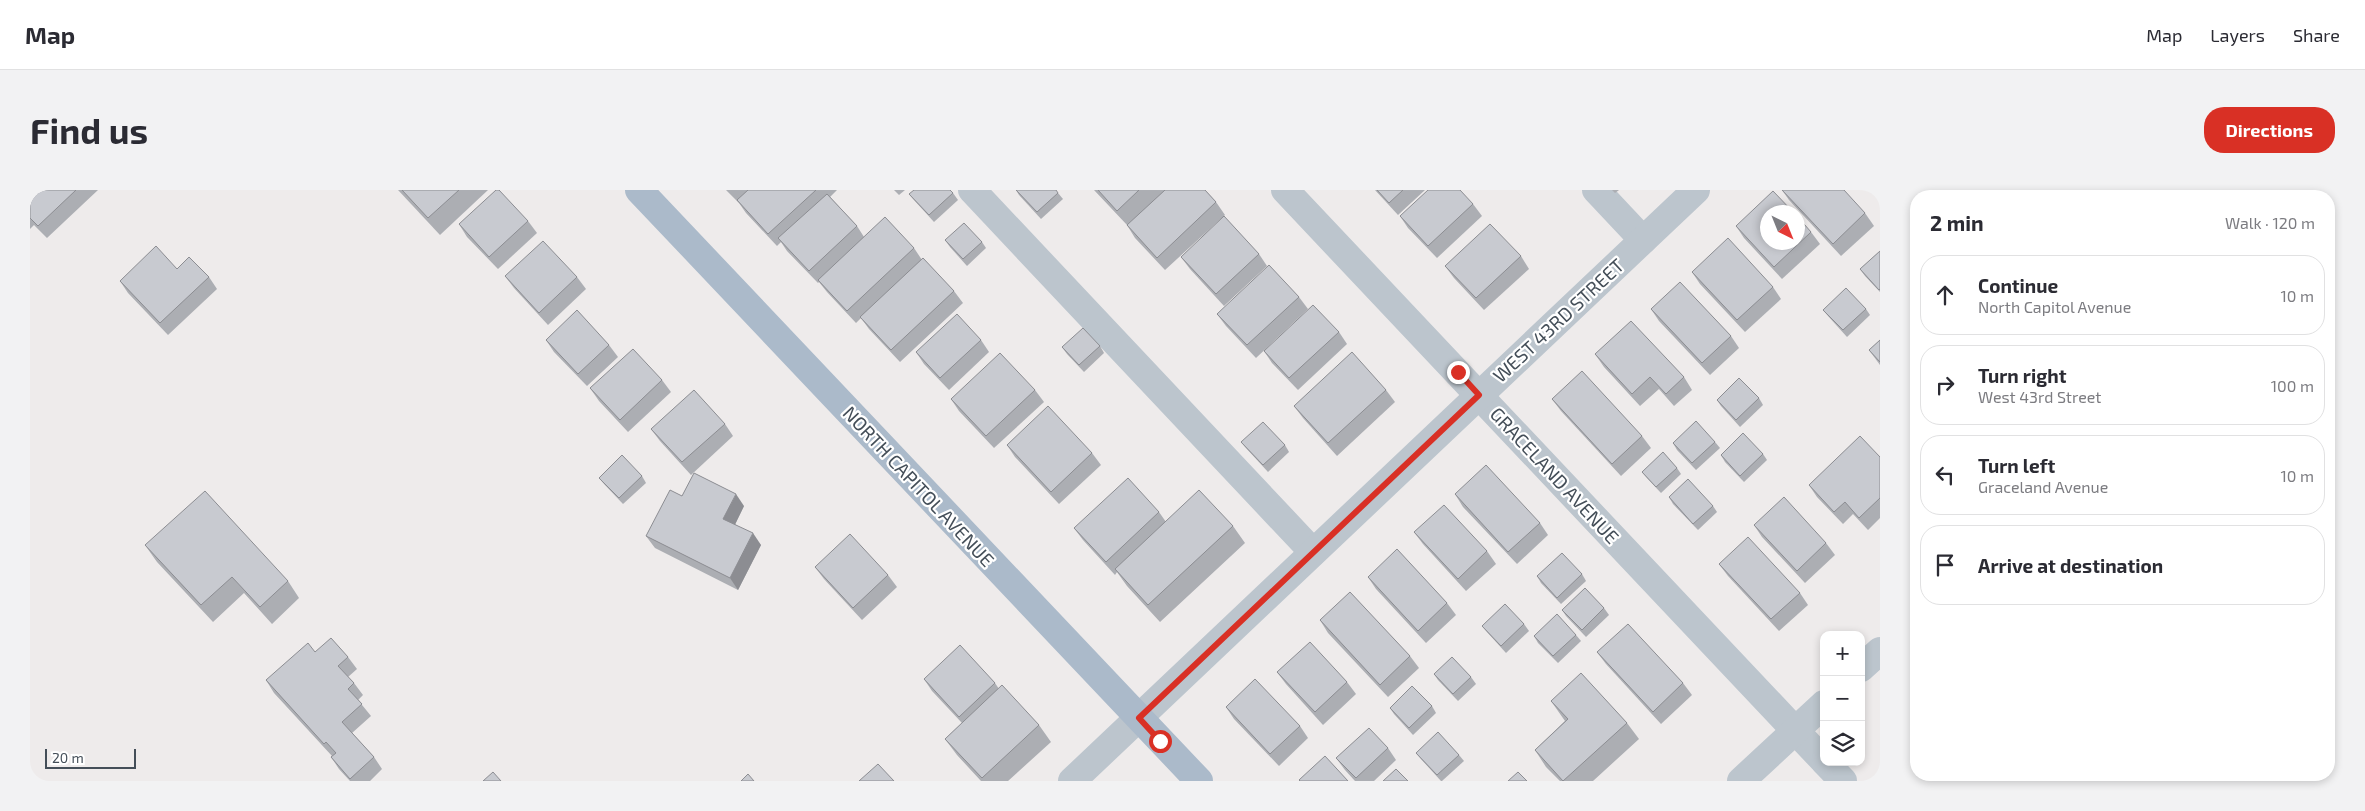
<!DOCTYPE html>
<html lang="en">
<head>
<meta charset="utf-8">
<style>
	body { margin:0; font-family:"Exo 2",sans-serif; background:#f2f2f3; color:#2b2b33 }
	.controls { position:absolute; right:15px; bottom:15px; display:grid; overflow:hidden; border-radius:10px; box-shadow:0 2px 8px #0003 }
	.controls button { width:45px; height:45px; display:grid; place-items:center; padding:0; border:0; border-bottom:1px solid #e1e1e2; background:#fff; color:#2b2b33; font:25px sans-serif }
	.compass { position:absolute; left:1730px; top:15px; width:45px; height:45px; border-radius:50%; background:#fff; box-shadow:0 2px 8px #0003; rotate:137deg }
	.scale { position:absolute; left:15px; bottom:12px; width:91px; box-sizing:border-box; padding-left:5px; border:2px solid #444e58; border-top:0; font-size:14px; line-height:18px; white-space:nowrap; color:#444e58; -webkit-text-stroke:4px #fff; paint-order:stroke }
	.stop { position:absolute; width:15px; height:15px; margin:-11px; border:4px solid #d93025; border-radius:50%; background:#fff }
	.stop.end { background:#d93025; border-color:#fff; box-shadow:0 1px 5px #0008 }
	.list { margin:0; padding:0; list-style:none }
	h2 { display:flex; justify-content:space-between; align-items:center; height:65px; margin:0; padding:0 20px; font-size:21px }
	h2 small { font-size:16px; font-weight:400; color:#7c7c81 }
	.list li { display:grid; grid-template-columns:32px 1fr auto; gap:15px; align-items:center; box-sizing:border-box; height:80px; margin:0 10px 10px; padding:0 10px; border:1px solid #e1e1e2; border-radius:20px }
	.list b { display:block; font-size:19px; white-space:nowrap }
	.list p { margin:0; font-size:16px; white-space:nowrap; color:#7c7c81 }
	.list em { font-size:16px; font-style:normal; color:#7c7c81 }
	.icon { flex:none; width:28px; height:28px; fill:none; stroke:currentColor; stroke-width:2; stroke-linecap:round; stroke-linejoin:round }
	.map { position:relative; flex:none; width:1850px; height:591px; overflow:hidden; border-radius:20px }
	header { display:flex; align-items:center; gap:30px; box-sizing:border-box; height:70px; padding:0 25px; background:#fff; border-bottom:1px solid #e1e1e2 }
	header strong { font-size:24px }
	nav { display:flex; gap:28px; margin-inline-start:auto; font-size:18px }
	.intro { display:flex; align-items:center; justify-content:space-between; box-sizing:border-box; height:120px; padding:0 30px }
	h1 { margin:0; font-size:35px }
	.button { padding:12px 22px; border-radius:20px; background:#d93025; color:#fff; font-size:18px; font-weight:700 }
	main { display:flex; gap:30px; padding:0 30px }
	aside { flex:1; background:#fff; border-radius:20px; box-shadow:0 2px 8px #0003 }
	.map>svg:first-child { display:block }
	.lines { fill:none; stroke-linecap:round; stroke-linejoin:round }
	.minor { stroke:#bcc5cd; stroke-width:28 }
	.major { stroke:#abbaca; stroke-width:28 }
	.wall { fill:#acaeb3 }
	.shaded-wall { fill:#8c8d92 }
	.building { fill:#c8cad0; stroke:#8c8d92 }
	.route { stroke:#d93025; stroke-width:6 }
	.labels { text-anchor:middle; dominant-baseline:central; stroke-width:4.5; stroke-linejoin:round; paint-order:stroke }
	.street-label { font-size:19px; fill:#444e58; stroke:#fff }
</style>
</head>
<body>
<header>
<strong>Map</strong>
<nav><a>Map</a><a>Layers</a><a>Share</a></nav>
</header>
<div class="intro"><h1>Find us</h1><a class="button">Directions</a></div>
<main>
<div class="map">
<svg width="1850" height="591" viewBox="0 0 1850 591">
	<rect width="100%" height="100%" fill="#eeebeb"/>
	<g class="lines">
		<g class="minor">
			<polyline points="942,0 1283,362"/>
			<polyline points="1255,0 1794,571"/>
			<polyline points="1566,0 1613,50"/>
			<polyline points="1831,478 1850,461"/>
			<polyline points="1795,572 1813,591"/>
			<polyline points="1042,591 1666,0"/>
			<polyline points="1711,591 1794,514"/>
		</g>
		<polyline class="major" points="609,0 1169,591"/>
	</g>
	<g class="wall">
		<polygon points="0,0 68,0 17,48 4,35 0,39"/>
		<polygon points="368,0 458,0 410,45"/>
		<polygon points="696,0 807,0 800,7 827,36 834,47 884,58 892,70 924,101 933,113 870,172 839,139 831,128 826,133 797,102 789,92 788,93 757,61 751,52 747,56 716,23 709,13"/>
		<polygon points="864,0 875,0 869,5"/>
		<polygon points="986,0 1028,3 1033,9 1011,29 989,5"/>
		<polygon points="1064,0 1175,0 1186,12 1195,25 1135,80 1105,48 1097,35"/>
		<polygon points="1345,0 1395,0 1368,25"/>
		<polygon points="1582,0 1589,0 1585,3"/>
		<polygon points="1752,0 1835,23 1844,36 1811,66 1759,10"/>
		<polygon points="923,3 928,10 904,32 884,10 879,4"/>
		<polygon points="1443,14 1452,26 1407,68 1378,38 1370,26"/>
		<polygon points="498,31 507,43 468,79 437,47 429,34"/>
		<polygon points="1706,36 1781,42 1790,54 1752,89 1714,48"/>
		<polygon points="915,50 952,52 956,58 937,76 920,57"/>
		<polygon points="1850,61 1850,102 1835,86 1830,79"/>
		<polygon points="1229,64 1237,76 1194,116 1160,79 1151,67"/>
		<polygon points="1491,66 1499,79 1454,120 1424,88 1415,76"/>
		<polygon points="147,79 179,87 187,99 138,145 98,103 90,91"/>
		<polygon points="1662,82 1743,97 1751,109 1715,142 1670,94"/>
		<polygon points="475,86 547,87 556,99 518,135 484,98"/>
		<polygon points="1269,107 1278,119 1226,168 1196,136 1187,124"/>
		<polygon points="1621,119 1701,146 1709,158 1680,185 1629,131"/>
		<polygon points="1836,119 1840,125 1817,147 1798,126 1793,120"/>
		<polygon points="1309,142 1317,154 1268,200 1242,173 1234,161"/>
		<polygon points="516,150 579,155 588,167 557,196 524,162"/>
		<polygon points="951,150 959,162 919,200 894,174 886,162"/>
		<polygon points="1850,150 1850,175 1839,160"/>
		<polygon points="1070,156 1074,163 1054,182 1037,164 1032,157"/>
		<polygon points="1565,164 1654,187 1662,200 1644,216 1629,199 1610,216 1574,177"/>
		<polygon points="632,190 641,202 598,242 569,211 560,198"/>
		<polygon points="1005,200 1014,212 964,258 929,221 921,209"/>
		<polygon points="1356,200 1365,212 1307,266 1273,228 1264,216"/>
		<polygon points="1729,208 1733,215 1710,237 1691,216 1687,210"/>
		<polygon points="1522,209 1612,246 1621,258 1591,286 1531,221"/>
		<polygon points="695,234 703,246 661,285 630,251 621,239"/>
		<polygon points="1211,252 1255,255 1259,262 1238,282 1216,258"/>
		<polygon points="1685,252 1690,258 1666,280 1647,260 1643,253"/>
		<polygon points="977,255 1062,263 1071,275 1029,314 985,267"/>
		<polygon points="1733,264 1737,270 1714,292 1695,272 1691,265"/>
		<polygon points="1850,267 1850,328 1838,340 1823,324 1813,334 1787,307 1779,295"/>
		<polygon points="1647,278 1651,284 1631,303 1617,288 1612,282"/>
		<polygon points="612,286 616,293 593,314 574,294 569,288"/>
		<polygon points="1425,304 1510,333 1518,345 1487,374 1433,317"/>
		<polygon points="652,306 714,316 705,334 731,355 708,400 625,358 616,346"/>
		<polygon points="1639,307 1683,316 1687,322 1668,340 1643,314"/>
		<polygon points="1129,322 1136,332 1203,336 1215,353 1130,432 1097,396 1087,382 1085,385 1053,350 1044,338"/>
		<polygon points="1724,335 1796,353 1805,365 1775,393 1732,347"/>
		<polygon points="1384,342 1457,361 1466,374 1436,401 1393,354"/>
		<polygon points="115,355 258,391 269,408 242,434 214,403 183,432 127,372"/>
		<polygon points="1689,374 1770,403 1778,415 1749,441 1698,386"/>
		<polygon points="785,377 858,385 867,397 832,430 794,389"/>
		<polygon points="1552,384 1556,391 1531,414 1511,393 1507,386"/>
		<polygon points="1338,387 1417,413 1426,425 1396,453 1346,399"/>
		<polygon points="1574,418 1579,425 1556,447 1536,426 1532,420"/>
		<polygon points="1290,430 1380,466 1389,478 1358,507 1298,443"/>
		<polygon points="1494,434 1499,441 1476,463 1457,442 1452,436"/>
		<polygon points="1546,445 1551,451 1528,473 1508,453 1504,446"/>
		<polygon points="285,462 318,467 327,479 318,487 324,493 333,505 328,510 341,526 322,543 344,567 352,579 340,591 320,591 309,579 301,567 302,566 244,503 236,490"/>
		<polygon points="1567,462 1653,493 1662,505 1631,534 1576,474"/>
		<polygon points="1247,482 1317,492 1326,504 1293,535 1256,494"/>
		<polygon points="1404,484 1441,487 1446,494 1428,511 1408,490"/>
		<polygon points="894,489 965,493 969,499 1009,535 1021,552 978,591 951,591 927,565 915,549 932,533 902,501"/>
		<polygon points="1521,511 1597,533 1609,549 1563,591 1530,591 1516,577 1505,560 1535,531"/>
		<polygon points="1402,516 1406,523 1383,545 1364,524 1360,518"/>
		<polygon points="1196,517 1270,536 1278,548 1249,576 1204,529"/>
		<polygon points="1358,558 1366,570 1344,591 1325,591 1315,580 1306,568"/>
		<polygon points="1386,563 1429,565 1434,571 1412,591 1411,591 1391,569"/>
	</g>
	<g class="shaded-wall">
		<polygon points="706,304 714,316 702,341 693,329"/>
		<polygon points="723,343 731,355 708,400 700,388"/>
	</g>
	<g class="building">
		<polygon points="0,0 46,0 8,36 0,28"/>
		<polygon points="372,0 429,0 398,28"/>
		<polygon points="466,0 469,0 498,31 459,67 429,34"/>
		<polygon points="718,0 786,0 738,44 707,10"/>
		<polygon points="884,0 920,0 923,3 899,25 879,4"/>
		<polygon points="986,0 1026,0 1028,3 1007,22"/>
		<polygon points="1068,0 1109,0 1087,21"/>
		<polygon points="1135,0 1175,0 1186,12 1127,68 1097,35"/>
		<polygon points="1347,0 1373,0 1359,13"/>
		<polygon points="1398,0 1430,0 1443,14 1398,56 1370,26"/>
		<polygon points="1752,0 1814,0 1835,23 1803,54"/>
		<polygon points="1743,1 1763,22 1738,22 1738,52 1768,52 1768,27 1781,42 1744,77 1706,36"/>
		<polygon points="797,4 827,36 779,81 748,48"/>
		<polygon points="1194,26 1229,64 1186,104 1151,67"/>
		<polygon points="855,27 884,58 817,121 788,90"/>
		<polygon points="934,33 952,52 933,69 915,50"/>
		<polygon points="1460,34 1491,66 1446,108 1415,76"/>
		<polygon points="1698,48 1743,97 1707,130 1662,82"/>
		<polygon points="513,51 547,87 509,123 475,86"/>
		<polygon points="126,56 147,79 159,67 179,87 130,133 90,91"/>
		<polygon points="1850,61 1850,99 1849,100 1830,79"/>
		<polygon points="893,68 924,101 861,160 830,127"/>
		<polygon points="1239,75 1269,107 1217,155 1187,124"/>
		<polygon points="1650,92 1701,146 1672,173 1621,119"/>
		<polygon points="1816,98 1836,119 1813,140 1793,120"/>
		<polygon points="1283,115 1309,142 1259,188 1234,161"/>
		<polygon points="547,120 579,155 548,184 516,150"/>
		<polygon points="927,124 951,150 910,188 886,162"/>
		<polygon points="1601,131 1654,187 1636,204 1620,187 1602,204 1565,164"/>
		<polygon points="1053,138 1070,156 1049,175 1032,157"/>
		<polygon points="1850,150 1850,172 1839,160"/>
		<polygon points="603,159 632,190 590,230 560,198"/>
		<polygon points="1322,162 1356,200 1298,253 1264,216"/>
		<polygon points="970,163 1005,200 956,246 921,209"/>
		<polygon points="1552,181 1612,246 1582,274 1522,209"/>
		<polygon points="1709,188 1729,208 1706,230 1687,210"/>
		<polygon points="664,200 695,234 652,272 621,239"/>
		<polygon points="1018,216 1062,263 1021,302 977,255"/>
		<polygon points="1666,231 1685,252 1662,273 1643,253"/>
		<polygon points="1233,232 1255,255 1233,275 1211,252"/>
		<polygon points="1713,243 1733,264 1710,286 1691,265"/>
		<polygon points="1830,246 1850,267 1850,308 1829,328 1815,312 1804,322 1779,295"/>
		<polygon points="1633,262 1647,278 1626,297 1612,282"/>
		<polygon points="592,265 612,286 589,308 569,288"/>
		<polygon points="1456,275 1510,333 1478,362 1425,304"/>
		<polygon points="664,283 706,304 693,329 723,343 700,388 616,346 640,300 652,306"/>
		<polygon points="1098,288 1129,322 1076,372 1044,338"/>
		<polygon points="1658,289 1683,316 1663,334 1639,307"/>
		<polygon points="1169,300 1203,336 1118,415 1085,379"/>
		<polygon points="175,301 258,391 230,417 202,387 171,415 115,355"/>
		<polygon points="1754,307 1796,353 1767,381 1724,335"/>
		<polygon points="1414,315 1457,361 1428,389 1384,342"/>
		<polygon points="820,344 858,385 823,418 785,377"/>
		<polygon points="1718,347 1770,403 1741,429 1689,374"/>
		<polygon points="1367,359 1417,413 1388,441 1338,387"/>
		<polygon points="1532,363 1552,384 1527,408 1507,386"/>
		<polygon points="1555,398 1574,418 1552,440 1532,420"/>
		<polygon points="1320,402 1380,466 1350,495 1290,430"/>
		<polygon points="1475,414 1494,434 1471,456 1452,436"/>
		<polygon points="1527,424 1546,445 1523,466 1504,446"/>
		<polygon points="1598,434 1653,493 1623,522 1567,462"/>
		<polygon points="301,448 318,467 308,476 324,493 318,499 332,514 312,532 344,567 320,589 301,567 306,563 296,552 294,554 236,490 278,453 285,462"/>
		<polygon points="1280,452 1317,492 1285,522 1247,482"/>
		<polygon points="930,455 965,493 929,527 894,489"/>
		<polygon points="1422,467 1441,487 1423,504 1404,484"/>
		<polygon points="1551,483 1597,533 1533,591 1505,560 1538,529 1521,511"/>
		<polygon points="1225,489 1270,536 1240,564 1196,517"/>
		<polygon points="972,495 1009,535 952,588 915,549"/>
		<polygon points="1382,496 1402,516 1379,538 1360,518"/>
		<polygon points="1339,538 1358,558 1326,588 1306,568"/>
		<polygon points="1408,542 1429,565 1407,585 1386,563"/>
		<polygon points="1295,566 1318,591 1270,591 1269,590"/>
		<polygon points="848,574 864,591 829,591"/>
		<polygon points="1366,579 1378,591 1353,591"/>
		<polygon points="463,582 471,591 453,591"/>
		<polygon points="1488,582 1497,591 1478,591"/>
		<polygon points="718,584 724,591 711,591"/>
	</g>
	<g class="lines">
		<polyline class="route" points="1130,551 1109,528 1449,205 1428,182"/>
	</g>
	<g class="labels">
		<g class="street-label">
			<text transform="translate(1528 130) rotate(-43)">WEST 43RD STREET</text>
			<text transform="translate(1525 285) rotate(47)">GRACELAND AVENUE</text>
			<text transform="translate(889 296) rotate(47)">NORTH CAPITOL AVENUE</text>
		</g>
	</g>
</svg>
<div class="controls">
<button>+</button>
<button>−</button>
<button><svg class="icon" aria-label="layers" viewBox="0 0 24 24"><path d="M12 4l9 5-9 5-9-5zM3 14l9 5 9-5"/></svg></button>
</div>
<svg class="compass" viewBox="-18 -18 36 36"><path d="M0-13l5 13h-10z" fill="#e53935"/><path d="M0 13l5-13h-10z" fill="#7c7c81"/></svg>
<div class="scale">20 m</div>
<div class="stop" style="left:1130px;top:551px"></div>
<div class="stop end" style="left:1428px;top:182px"></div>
</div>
<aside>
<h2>2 min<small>Walk · 120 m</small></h2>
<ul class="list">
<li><svg class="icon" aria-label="ahead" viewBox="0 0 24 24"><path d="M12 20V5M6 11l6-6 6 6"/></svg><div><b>Continue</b><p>North Capitol Avenue</p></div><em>10 m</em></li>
<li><svg class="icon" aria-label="right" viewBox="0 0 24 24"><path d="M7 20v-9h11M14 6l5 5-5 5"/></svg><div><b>Turn right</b><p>West 43rd Street</p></div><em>100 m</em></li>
<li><svg class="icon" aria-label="left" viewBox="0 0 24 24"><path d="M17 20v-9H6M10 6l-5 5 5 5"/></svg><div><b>Turn left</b><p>Graceland Avenue</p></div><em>10 m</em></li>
<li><svg class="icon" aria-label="arrive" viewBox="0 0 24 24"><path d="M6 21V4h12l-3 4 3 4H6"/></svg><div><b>Arrive at destination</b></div></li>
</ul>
</aside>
</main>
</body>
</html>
